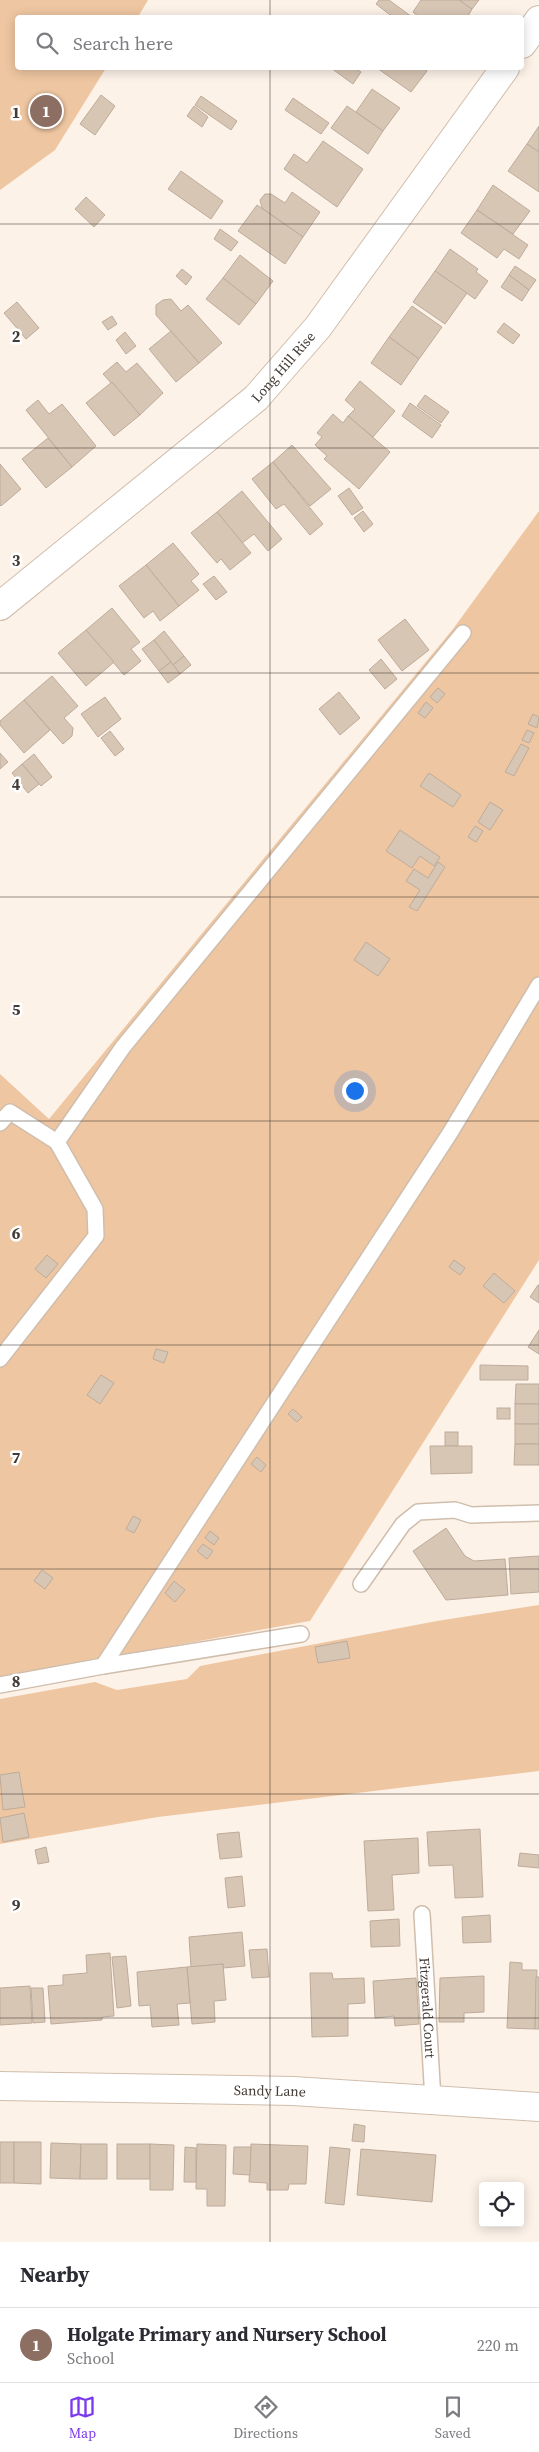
<!DOCTYPE html>
<html lang="en">
<head>
<meta charset="utf-8">
<style>
	body { margin:0; font-family:"Source Serif 4",serif; background:#f7f7f7; color:#2b2b33 }
	.controls { position:absolute; right:15px; bottom:15px; display:grid; overflow:hidden; border-radius:5px; box-shadow:0 2px 12px #0003 }
	.controls button { width:45px; height:45px; display:grid; place-items:center; padding:0; border:0; border-bottom:1px solid #e1e1e2; background:#fff; color:#2b2b33; font:25px sans-serif }
	.you { position:absolute; left:354px; top:1090px; width:18px; height:18px; margin:-12px; border:4px solid #fff; border-radius:50%; background:#1a73e8; box-shadow:0 0 0 8px #1a73e833 }
	.badge { display:grid; place-items:center; width:32px; height:32px; border-radius:50%; background:#7c3aed; color:#fff; font-size:16px; font-weight:700 }
	.pin { position:absolute; translate:-50% -50%; border:2px solid #fff; box-shadow:0 1px 5px #0006 }
	.list { margin:0; padding:0; list-style:none }
	h2 { display:flex; justify-content:space-between; align-items:center; height:65px; margin:0; padding:0 20px; font-size:21px }
	h2 small { font-size:16px; font-weight:400; color:#7c7c81 }
	.list li { display:grid; grid-template-columns:32px 1fr auto; gap:15px; align-items:center; box-sizing:border-box; height:75px; padding:0 20px; border-top:1px solid #e1e1e2 }
	.list b { display:block; font-size:19px; white-space:nowrap }
	.list p { margin:0; font-size:16px; white-space:nowrap; color:#7c7c81 }
	.list em { font-size:16px; font-style:normal; color:#7c7c81 }
	.icon { flex:none; width:28px; height:28px; fill:none; stroke:currentColor; stroke-width:2; stroke-linecap:round; stroke-linejoin:round }
	.map { position:relative; flex:none; width:539px; height:2242px; overflow:hidden }
	.search { position:absolute; background:#fff; box-shadow:0 2px 12px #0003; left:15px; right:15px; top:15px; height:55px; display:flex; align-items:center; gap:12px; box-sizing:border-box; padding:0 18px; border-radius:5px; color:#7c7c81; font-size:19px }
	.sheet { height:140px; background:#fff }
	nav { display:flex; justify-content:space-around; align-items:center; box-sizing:border-box; height:70px; border-top:1px solid #e1e1e2; background:#fff; font-size:14px; color:#7c7c81 }
	nav a { display:grid; justify-items:center; gap:2px }
	nav .on { color:#7c3aed }
	.map>svg:first-child { display:block }
	.green { fill:#eec6a1 }
	.building { fill:#d8c6b5; stroke:#bdab9b }
	.lines { fill:none; stroke-linecap:round; stroke-linejoin:round }
	.lane-casing { stroke:#d0bead; stroke-width:18 }
	.street-casing { stroke:#d0bead; stroke-width:30 }
	.secondary-casing { stroke:#d0bead; stroke-width:30 }
	.lane { stroke:#fff; stroke-width:15 }
	.street { stroke:#fff; stroke-width:28 }
	.secondary { stroke:#fff; stroke-width:28 }
	.grid { fill:none; stroke:#433b35; stroke-width:1; stroke-opacity:0.55 }
	.labels { text-anchor:middle; dominant-baseline:central; stroke-width:5; stroke-linejoin:round; paint-order:stroke }
	.street-label { font-size:14px; fill:#433b35; stroke:#fff }
	.grid-label { font-size:16px; text-anchor:middle; font-weight:bold; fill:#433b35; stroke:#fff; stroke-width:5; stroke-linejoin:round; paint-order:stroke }
</style>
</head>
<body>
<div class="map">
<svg width="539" height="2242" viewBox="0 0 539 2242">
	<rect width="100%" height="100%" fill="#fdf2e8"/>
	<g class="green">
		<polygon points="0,0 148,0 138,17 18,18 18,68 106,68 55,150 0,190"/>
		<polygon points="539,511 539,1260 310,1621 0,1677 0,1074 49,1119 453,629"/>
		<polygon points="539,1605 539,1771 158,1817 0,1844 0,1699 95,1682 117,1690 187,1679 200,1666 437,1621"/>
	</g>
	<g class="building">
		<polygon points="379,0 389,0 412,17 394,18 376,4"/>
		<polygon points="421,0 459,0 472,9 467,18 434,18 431,15 429,18 420,18 413,12"/>
		<polygon points="459,0 479,0 472,9"/>
		<polygon points="331,68 354,68 361,72 353,84"/>
		<polygon points="377,68 422,68 427,71 411,92"/>
		<polygon points="372,89 400,108 383,131 356,112"/>
		<polygon points="101,95 115,106 95,135 80,124"/>
		<polygon points="201,96 237,121 231,130 195,105"/>
		<polygon points="293,98 329,123 321,134 285,110"/>
		<polygon points="194,106 208,117 202,127 187,116"/>
		<polygon points="347,106 383,131 368,154 331,128"/>
		<polygon points="539,126 539,152 527,144"/>
		<polygon points="323,141 363,169 337,207 284,169 294,154 307,163"/>
		<polygon points="527,144 539,152 539,192 508,171"/>
		<polygon points="181,171 223,201 211,219 168,189"/>
		<polygon points="493,185 530,211 513,234 477,210"/>
		<polygon points="292,192 320,212 303,237 262,208 260,200 265,194 271,194 285,203"/>
		<polygon points="86,197 105,215 94,227 75,209"/>
		<polygon points="257,205 303,237 285,264 238,231"/>
		<polygon points="477,210 528,245 519,259 504,249 497,258 461,233"/>
		<polygon points="220,229 238,242 231,251 214,239"/>
		<polygon points="450,249 478,269 476,272 488,281 475,299 435,271"/>
		<polygon points="240,255 273,281 256,304 223,278"/>
		<polygon points="515,266 536,280 529,290 509,275"/>
		<polygon points="182,269 192,277 186,285 176,276"/>
		<polygon points="435,271 467,293 445,324 413,302"/>
		<polygon points="509,275 529,290 522,301 501,287"/>
		<polygon points="223,278 256,304 239,325 206,299"/>
		<polygon points="171,299 181,311 188,305 222,343 199,363 156,315 156,305 163,300"/>
		<polygon points="17,302 39,328 26,339 4,313"/>
		<polygon points="412,306 442,327 419,359 389,337"/>
		<polygon points="112,316 117,324 108,330 102,322"/>
		<polygon points="504,323 520,335 513,344 497,332"/>
		<polygon points="171,331 199,363 176,382 149,349"/>
		<polygon points="125,332 136,346 126,354 116,340"/>
		<polygon points="389,337 419,359 401,385 371,363"/>
		<polygon points="117,362 126,372 137,363 163,393 140,415 103,374"/>
		<polygon points="360,381 395,411 373,437 348,416 355,409 345,400"/>
		<polygon points="112,382 140,415 114,436 86,403"/>
		<polygon points="425,395 449,412 441,423 417,406"/>
		<polygon points="38,400 49,414 62,404 96,446 72,467 26,410"/>
		<polygon points="410,403 441,425 432,438 402,416"/>
		<polygon points="333,414 343,423 348,416 390,452 359,489 324,459 327,456 315,445 322,437 317,433"/>
		<polygon points="48,438 72,467 46,488 22,459"/>
		<polygon points="292,445 331,489 310,506 273,462"/>
		<polygon points="273,462 323,524 310,535 284,504 276,509 252,479"/>
		<polygon points="0,464 21,489 1,506 0,505"/>
		<polygon points="349,488 363,508 352,515 338,496"/>
		<polygon points="242,491 282,539 268,551 254,534 242,543 217,512"/>
		<polygon points="363,511 373,524 364,532 354,518"/>
		<polygon points="217,512 251,553 230,570 221,559 217,563 191,533"/>
		<polygon points="173,543 199,574 191,581 199,590 179,606 146,565"/>
		<polygon points="146,565 179,606 160,621 153,611 144,618 119,586"/>
		<polygon points="214,576 227,592 216,600 203,584"/>
		<polygon points="112,608 140,642 131,649 141,661 124,675 86,630"/>
		<polygon points="405,619 429,650 402,671 378,640"/>
		<polygon points="86,630 114,662 86,686 58,653"/>
		<polygon points="164,631 184,656 173,665 154,640"/>
		<polygon points="154,640 171,662 159,671 142,649"/>
		<polygon points="184,656 191,665 180,674 173,665"/>
		<polygon points="381,659 397,679 385,689 369,670"/>
		<polygon points="171,662 180,674 168,683 159,671"/>
		<polygon points="52,676 78,706 64,718 73,728 72,736 63,744 24,700"/>
		<polygon points="438,688 445,694 437,703 430,697"/>
		<polygon points="339,692 360,718 340,735 319,709"/>
		<polygon points="105,697 121,719 98,737 81,714"/>
		<polygon points="24,700 50,730 24,753 0,725 0,721"/>
		<polygon points="426,702 433,708 425,718 418,713"/>
		<polygon points="533,714 539,717 537,728 528,724"/>
		<polygon points="527,730 534,733 529,743 522,740"/>
		<polygon points="110,731 124,749 115,756 101,738"/>
		<polygon points="521,744 529,748 514,776 505,772"/>
		<polygon points="0,753 8,762 0,769"/>
		<polygon points="34,754 52,777 41,786 22,764"/>
		<polygon points="22,764 39,784 28,793 12,773"/>
		<polygon points="429,773 461,795 453,807 420,786"/>
		<polygon points="490,802 503,810 490,830 478,822"/>
		<polygon points="475,826 483,831 476,842 468,837"/>
		<polygon points="400,830 440,857 434,866 420,856 412,868 386,851"/>
		<polygon points="438,862 445,867 417,911 409,907 420,890 406,881 414,869 428,878"/>
		<polygon points="366,942 390,959 378,976 354,960"/>
		<polygon points="47,1255 58,1264 46,1278 35,1269"/>
		<polygon points="454,1260 465,1268 460,1275 449,1267"/>
		<polygon points="494,1273 515,1291 504,1303 483,1286"/>
		<polygon points="538,1285 539,1285 539,1303 530,1297"/>
		<polygon points="539,1330 539,1354 528,1347"/>
		<polygon points="156,1349 168,1352 164,1363 153,1359"/>
		<polygon points="480,1365 528,1366 528,1380 480,1380"/>
		<polygon points="101,1375 114,1383 100,1404 87,1395"/>
		<polygon points="516,1384 539,1384 539,1404 515,1404"/>
		<rect x="515" y="1404" width="24" height="20"/>
		<rect x="497" y="1408" width="13" height="11"/>
		<polygon points="293,1409 302,1417 297,1422 288,1414"/>
		<rect x="515" y="1424" width="24" height="20"/>
		<rect x="445" y="1432" width="13" height="14"/>
		<polygon points="515,1444 539,1444 539,1465 514,1465"/>
		<polygon points="430,1446 472,1446 472,1473 431,1474"/>
		<polygon points="257,1457 266,1465 261,1472 251,1464"/>
		<polygon points="133,1516 141,1520 134,1533 126,1529"/>
		<polygon points="446,1528 465,1556 474,1561 505,1559 508,1595 446,1600 413,1551"/>
		<polygon points="210,1531 219,1538 214,1545 205,1538"/>
		<polygon points="203,1544 213,1551 207,1559 197,1551"/>
		<polygon points="539,1556 539,1592 511,1594 509,1558"/>
		<polygon points="42,1570 53,1578 45,1589 34,1581"/>
		<polygon points="174,1581 185,1590 175,1602 165,1593"/>
		<polygon points="347,1641 350,1658 318,1663 315,1647"/>
		<polygon points="19,1772 25,1807 3,1810 0,1775"/>
		<polygon points="24,1813 29,1837 3,1842 0,1818"/>
		<polygon points="480,1829 483,1897 455,1898 453,1865 429,1866 427,1832"/>
		<polygon points="239,1832 242,1857 220,1859 217,1834"/>
		<polygon points="418,1838 419,1873 392,1875 394,1910 368,1911 364,1841"/>
		<polygon points="46,1847 49,1862 38,1864 35,1850"/>
		<polygon points="520,1853 539,1855 539,1868 518,1866"/>
		<polygon points="242,1876 245,1906 228,1908 225,1878"/>
		<polygon points="490,1915 491,1942 463,1943 462,1917"/>
		<polygon points="399,1919 400,1946 371,1947 370,1921"/>
		<polygon points="242,1932 245,1966 223,1968 223,1964 191,1967 189,1937"/>
		<polygon points="267,1949 269,1977 252,1978 249,1950"/>
		<polygon points="110,1953 114,2016 102,2017 102,2020 51,2024 48,1986 63,1985 63,1975 87,1973 86,1955"/>
		<polygon points="126,1956 131,2006 117,2008 112,1957"/>
		<polygon points="510,1962 522,1963 522,1970 537,1970 535,2029 507,2028"/>
		<polygon points="223,1964 226,2000 214,2001 215,2022 192,2024 187,1967"/>
		<polygon points="187,1967 190,2003 177,2004 179,2025 152,2027 150,2005 139,2006 137,1972"/>
		<polygon points="310,1973 332,1973 333,1979 364,1978 365,2003 348,2004 348,2036 312,2037"/>
		<polygon points="484,1976 484,2012 464,2013 464,2022 439,2022 440,1978"/>
		<polygon points="536,1977 539,1977 539,2029 535,2029"/>
		<polygon points="416,1978 419,2024 395,2026 394,2016 375,2018 373,1981"/>
		<polygon points="30,1986 32,2023 0,2025 0,1988"/>
		<polygon points="31,1988 43,1988 45,2022 33,2023"/>
		<polygon points="354,2124 365,2126 364,2142 352,2141"/>
		<rect x="0" y="2142" width="14" height="41"/>
		<polygon points="14,2142 41,2142 41,2184 14,2183"/>
		<polygon points="51,2143 81,2144 80,2179 50,2178"/>
		<polygon points="81,2144 107,2144 107,2179 80,2179"/>
		<rect x="117" y="2144" width="33" height="35"/>
		<polygon points="150,2144 174,2145 173,2190 150,2190"/>
		<polygon points="197,2144 226,2145 225,2206 207,2206 207,2189 196,2189"/>
		<polygon points="251,2144 308,2146 306,2184 289,2184 288,2190 267,2190 267,2183 249,2182"/>
		<polygon points="185,2147 196,2148 196,2182 184,2182"/>
		<polygon points="234,2147 251,2147 250,2175 233,2174"/>
		<polygon points="330,2147 350,2149 344,2205 325,2203"/>
		<polygon points="361,2149 436,2155 432,2202 357,2195"/>
	</g>
	<g class="lines">
		<g class="lane-casing">
			<g id="lane">
				<polyline points="0,1123 10,1112 57,1142 95,1209 96,1236 0,1359"/>
				<polyline points="57,1142 123,1047 463,633"/>
				<polyline points="361,1584 403,1524 418,1512 455,1510 471,1515 539,1513"/>
				<polyline points="103,1666 450,1133 539,985"/>
				<polyline points="0,1685 103,1666 301,1634"/>
				<path id="s1" d="M422,1914L433,2100"/>
			</g>
		</g>
		<g class="street-casing">
			<g id="street">
				<polyline points="522,44 539,20"/>
				<path id="s2" d="M0,606L256,398L318,327L505,68"/>
			</g>
		</g>
		<g class="secondary-casing">
			<g id="secondary">
				<path id="s3" d="M0,2086L293,2091L539,2107"/>
			</g>
		</g>
		<use href="#lane" class="lane"/>
		<use href="#street" class="street"/>
		<use href="#secondary" class="secondary"/>
	</g>
	<path class="grid" d="M270,0V18M270,68V2242M0,224H539M0,448H539M0,673H539M0,897H539M0,1121H539M0,1345H539M0,1569H539M0,1794H539M0,2018H539"/>
	<g class="labels">
		<g class="street-label">
			<text stroke="none"><textPath href="#s2" startOffset="371">Long Hill Rise</textPath></text>
			<text stroke="none"><textPath href="#s1" startOffset="94">Fitzgerald Court</textPath></text>
			<text stroke="none"><textPath href="#s3" startOffset="270">Sandy Lane</textPath></text>
		</g>
	</g>
	<g class="grid-label">
		<text x="16" y="118">1</text>
		<text x="16" y="342">2</text>
		<text x="16" y="566">3</text>
		<text x="16" y="790">4</text>
		<text x="16" y="1015">5</text>
		<text x="16" y="1239">6</text>
		<text x="16" y="1463">7</text>
		<text x="16" y="1687">8</text>
		<text x="16" y="1911">9</text>
	</g>
</svg>
<div class="controls">
<button><svg class="icon" aria-label="locate" viewBox="0 0 24 24"><circle cx="12" cy="12" r="6"/><path d="M12 2v4M12 18v4M2 12h4M18 12h4"/></svg></button>
</div>
<div class="you"></div>
<div class="pin badge" style="left:46px;top:111px;background:#8d6e63">1</div>
<div class="search"><svg class="icon" aria-label="search" viewBox="0 0 24 24"><circle cx="10" cy="10" r="6"/><path d="M15 15l6 6"/></svg>Search here</div>
</div>
<section class="sheet">
<h2>Nearby<small></small></h2>
<ul class="list">
<li><span class="badge" style="background:#8d6e63">1</span><div><b>Holgate Primary and Nursery School</b><p>School</p></div><em>220 m</em></li>
</ul>
</section>
<nav>
<a class="on"><svg class="icon" aria-label="map" viewBox="0 0 24 24"><path d="M3 6l6-2 6 2 6-2v14l-6 2-6-2-6 2zM9 4v14M15 6v14"/></svg>Map</a>
<a><svg class="icon" aria-label="directions" viewBox="0 0 24 24"><path d="M12 3l9 9-9 9-9-9zM9 14v-3h6M13 9l2 2-2 2"/></svg>Directions</a>
<a><svg class="icon" aria-label="saved" viewBox="0 0 24 24"><path d="M7 4h10v16l-5-4-5 4z"/></svg>Saved</a>
</nav>
</body>
</html>
